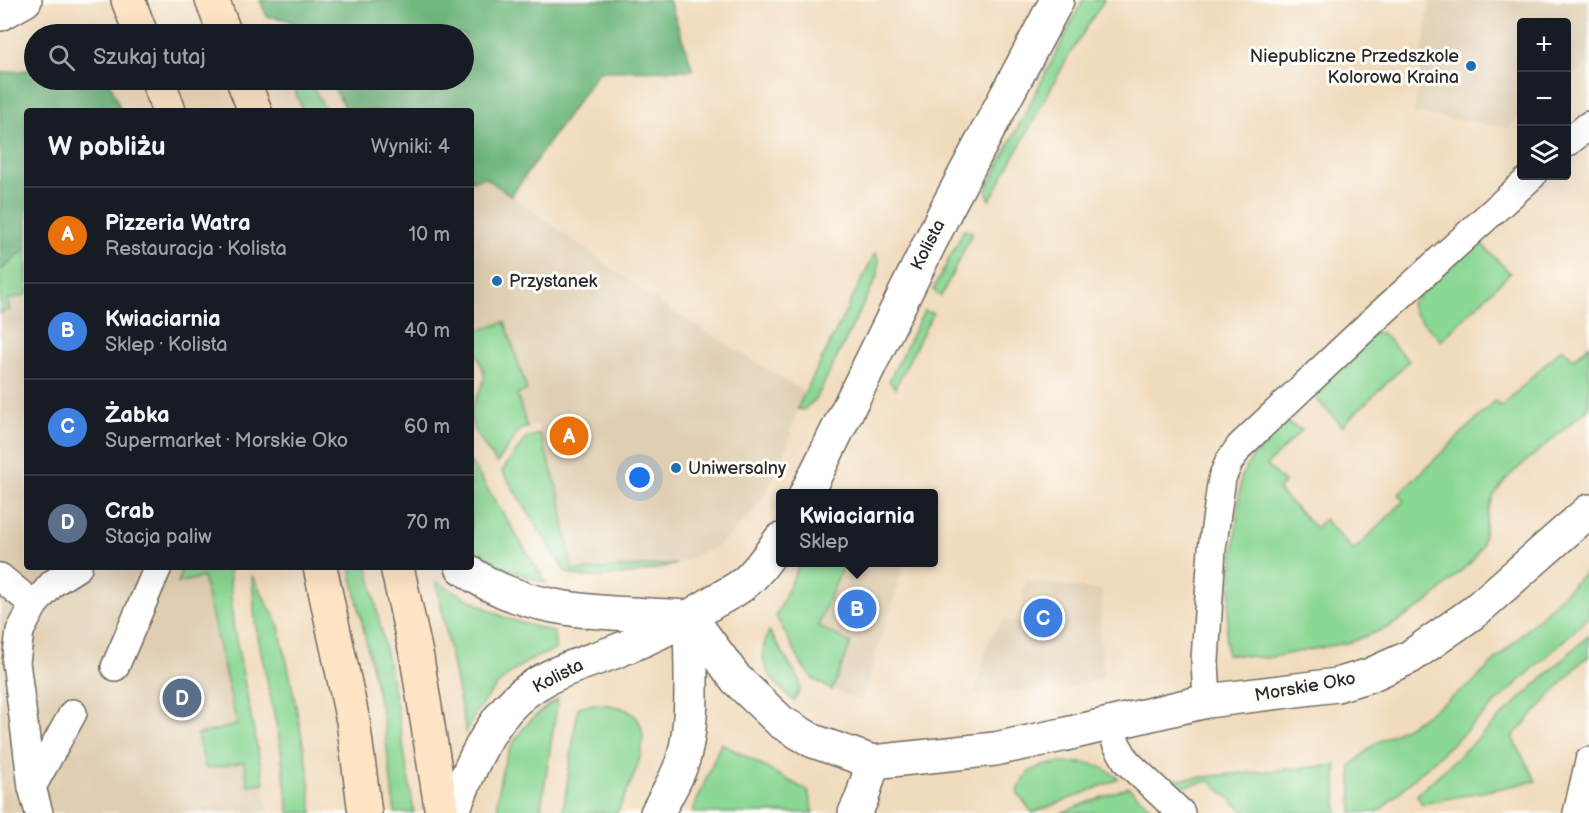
<!DOCTYPE html>
<html lang="pl">
<head>
<meta charset="utf-8">
<style>
	body { margin:0; font-family:"Balsamiq Sans",sans-serif; background:#242831; color:#f1f3f6 }
	.controls { position:absolute; right:18px; top:18px; display:grid; overflow:hidden; border-radius:6px; box-shadow:0 6px 24px #0002 }
	.controls button { width:54px; height:54px; display:grid; place-items:center; padding:0; border:0; border-bottom:2px solid #363941; background:#171b24; color:#f1f3f6; font:30px sans-serif }
	.you { position:absolute; left:640px; top:478px; width:21px; height:21px; margin:-15px; border:4px solid #fff; border-radius:50%; background:#1a73e8; box-shadow:0 0 0 9px #1a73e833 }
	.badge { display:grid; place-items:center; width:39px; height:39px; border-radius:50%; background:#ea580c; color:#fff; font-size:20px; font-weight:700 }
	.pin { position:absolute; translate:-50% -50%; border:3px solid #fff; box-shadow:0 2px 6px #0006 }
	.popup { position:absolute; left:776px; top:489px; width:162px; height:78px; box-sizing:border-box; display:grid; place-content:center; border-radius:6px; background:#171b24; filter:drop-shadow(0 2px 4px #0005); font-size:20px; white-space:nowrap; color:#9ea1a6 }
	.popup b { font-size:22px; color:#f1f3f6 }
	.popup::after { content:''; position:absolute; left:50%; top:100%; margin-left:-12px; border:12px solid transparent; border-top-color:#171b24 }
	.list { margin:0; padding:0; list-style:none }
	h2 { display:flex; justify-content:space-between; align-items:center; height:78px; margin:0; padding:0 24px; font-size:26px }
	h2 small { font-size:20px; font-weight:400; color:#9ea1a6 }
	.list li { display:grid; grid-template-columns:39px 1fr auto; gap:18px; align-items:center; box-sizing:border-box; height:96px; padding:0 24px; border-top:2px solid #363941 }
	.list b { display:block; font-size:22px; white-space:nowrap }
	.list p { margin:0; font-size:20px; white-space:nowrap; color:#9ea1a6 }
	.list em { font-size:20px; font-style:normal; color:#9ea1a6 }
	.icon { flex:none; width:33px; height:33px; fill:none; stroke:currentColor; stroke-width:2; stroke-linecap:round; stroke-linejoin:round }
	.map { position:relative; flex:none; width:1589px; height:813px; overflow:hidden }
	.search { position:absolute; background:#171b24; box-shadow:0 6px 24px #0002; left:24px; top:24px; width:450px; height:66px; display:flex; align-items:center; gap:15px; box-sizing:border-box; padding:0 21px; border-radius:33px; color:#9ea1a6; font-size:22px }
	.panel { position:absolute; background:#171b24; box-shadow:0 6px 24px #0002; left:24px; top:108px; width:450px; height:462px; border-radius:6px }
	.map>svg:first-child { display:block }
	.built { fill:#dfceb1 }
	.green { fill:#8bd794; stroke:#5b8160; stroke-width:1.5 }
	.forest { fill:#70b87e; stroke:#4e7254; stroke-width:1.5 }
	.lines { fill:none; stroke-linecap:round; stroke-linejoin:round }
	.service-casing { stroke:#70695e; stroke-width:30 }
	.minor-casing { stroke:#70695e; stroke-width:36 }
	.tertiary-casing { stroke:#70695e; stroke-width:36 }
	.secondary-casing { stroke:#70695e; stroke-width:36 }
	.service { stroke:#fff; stroke-width:27 }
	.minor { stroke:#fff; stroke-width:33 }
	.tertiary { stroke:#fff; stroke-width:33 }
	.secondary { stroke:#ffe4c6; stroke-width:33 }
	.poi-dot { fill:#1f6fb2; stroke:#fdfcf7; stroke-width:2 }
	.labels { text-anchor:middle; dominant-baseline:central; stroke-width:6; stroke-linejoin:round; paint-order:stroke }
	.poi-label { font-size:18px; fill:#2b2b2b; stroke:#fdfcf7; text-anchor:start }
	.street-label { font-size:18px; fill:#2b2b2b; stroke:#fdfcf7 }
</style>
</head>
<body>
<div class="map">
<svg width="1589" height="813" viewBox="0 0 1589 813">
	<rect width="100%" height="100%" fill="#fdfcf7"/>
	<filter id="ink" filterUnits="userSpaceOnUse"><feTurbulence type="fractalNoise" baseFrequency=".0167" numOctaves="2"/><feDisplacementMap in="SourceGraphic" scale="12" xChannelSelector="R" yChannelSelector="G"/><feConvolveMatrix kernelMatrix="1 2 1 2 8 2 1 2 1" color-interpolation-filters="sRGB"/></filter>
	<filter id="wash" filterUnits="userSpaceOnUse"><feTurbulence type="fractalNoise" baseFrequency=".008" numOctaves="4" result="noise"/><feDisplacementMap in="SourceGraphic" scale="24" xChannelSelector="R" yChannelSelector="G"/><feGaussianBlur stdDeviation="1.35" result="paint"/><feColorMatrix in="noise" values="0 0 0 0 0 0 0 0 0 0 0 0 0 0 0 0 0 1.4 0 .05"/><feComposite in="paint" operator="in"/></filter>
	<g filter="url(#wash)">
		<rect width="100%" height="100%" fill="#f1dbbd"/>
		<g class="built">
			<polygon points="1430,0 1589,0 1589,61 1567,80 1566,22 1522,22 1521,117 1508,128 1414,113"/>
			<polygon points="485,176 661,304 805,392 797,409 782,465 754,511 731,535 714,547 676,564 571,571 560,498 537,424 527,428 517,394 527,390 504,322 471,333 471,181"/>
			<polygon points="27,248 27,567 229,567 233,624 269,813 0,813 0,271"/>
			<polygon points="837,563 905,563 861,701 832,690 851,643 818,627 843,566"/>
			<polygon points="1025,580 1103,591 1099,631 1104,677 1069,688 973,694 989,640 1003,620 1020,622"/>
		</g>
		<g class="green">
			<polygon points="1083,0 1104,0 1068,57 990,200 986,190"/>
			<polygon points="291,80 309,80 326,111 303,111"/>
			<polygon points="964,230 973,232 941,296 933,290"/>
			<polygon points="1481,243 1510,273 1441,341 1413,312 1411,303 1473,245"/>
			<polygon points="27,248 27,294 7,300 10,310 0,313 0,271"/>
			<polygon points="875,253 879,260 878,275 816,399 803,410 797,409"/>
			<polygon points="924,311 933,313 895,388 889,381"/>
			<path d="M505,322L527,390L517,394L527,428L521,429L497,463C486,447 464,426 473,405C476,396 483,387 484,378C486,366 471,350 471,333Z"/>
			<polygon points="1375,333 1382,333 1409,361 1342,426 1316,399 1315,390"/>
			<path d="M1589,345V408L1509,476L1494,495L1488,511L1482,545L1473,560L1427,603L1389,627L1351,642L1266,658C1252,657 1241,654 1227,654L1226,638L1241,477L1253,456L1284,422L1302,430L1267,465L1284,483L1278,490L1316,528L1324,519L1354,550L1404,501L1399,494L1495,401L1501,407L1562,348L1574,359Z"/>
			<path d="M540,434L560,498L572,571L676,564C652,571 587,584 566,572L502,471L526,438Z"/>
			<polygon points="471,462 546,583 505,568 471,547"/>
			<polygon points="800,563 837,563 843,565 818,626 851,643 832,690 813,679 802,665 776,616"/>
			<polygon points="184,567 229,567 233,624 264,783 248,785 244,762 206,769 197,735 237,725 203,577 178,583 181,570"/>
			<polygon points="350,567 368,567 397,707 414,813 395,813 384,724"/>
			<polygon points="1589,569 1589,617 1378,812 1352,813 1351,766 1374,744 1412,724 1469,686"/>
			<polygon points="252,576 278,623 290,676 308,769 312,813 289,813 280,743 255,623"/>
			<path d="M436,582L505,618L554,632L555,650C513,663 484,693 466,732Z"/>
			<path d="M769,631L800,681V690L794,701C770,680 754,663 769,631Z"/>
			<polygon points="1589,635 1589,657 1584,659 1512,737 1536,781 1422,804 1417,795"/>
			<path d="M558,699L540,813H498C496,762 515,726 558,699Z"/>
			<path d="M594,704C674,704 636,771 617,813H563L578,707Z"/>
			<polygon points="721,743 808,791 813,813 692,813"/>
			<path d="M1059,763C1086,763 1097,760 1119,779L1033,813L1018,794C1023,768 1036,767 1059,763Z"/>
			<polygon points="1336,765 1337,813 1246,813 1210,781 1175,788 1169,780"/>
			<polygon points="1128,787 1157,813 1061,813"/>
		</g>
		<g class="forest">
			<path d="M260,0H669L693,70L599,71L511,196L485,177L471,181V111H347L329,80H464V34H303C294,21 283,17 267,17Z"/>
			<polygon points="34,69 34,80 109,80 121,111 27,111 27,248 0,271 0,73"/>
		</g>
	</g>
	<g filter="url(#ink)">
		<g class="lines">
			<g class="service-casing">
				<g id="service">
					<polyline points="1566,144 1589,125"/>
					<polyline points="0,577 34,605"/>
					<polyline points="115,667 158,567"/>
					<polyline points="1207,701 1205,661 1212,549 1222,478 1229,462 1240,446 1377,317 1532,176"/>
					<polyline points="1111,724 1116,743 1127,762 1181,813"/>
					<polyline points="32,787 16,662 20,631 34,605 53,583 78,567"/>
					<polyline points="39,813 32,787 73,713"/>
					<polyline points="1577,813 1589,761"/>
				</g>
			</g>
			<g class="minor-casing">
				<g id="minor">
					<polyline points="806,494 947,208 1057,0"/>
					<path d="M462,567C526,617 613,612 690,617"/>
					<polyline points="690,617 736,679 781,722 813,741 873,762 995,749 1062,735 1207,701 1337,685 1370,675 1410,657 1474,612 1589,511"/>
					<path d="M452,813C467,776 481,739 507,709C537,675 574,667 614,652C650,638 683,622 715,601C724,596 734,591 742,585C758,573 769,555 780,540"/>
					<path d="M657,813C665,798 674,783 680,768C696,730 690,659 690,617"/>
					<polyline points="855,813 862,798 873,762"/>
				</g>
			</g>
			<g class="tertiary-casing">
				<polyline id="tertiary" points="0,14 25,0"/>
			</g>
			<g class="secondary-casing">
				<g id="secondary">
					<polyline points="128,0 141,34"/>
					<polyline points="212,0 225,34"/>
					<polyline points="158,80 169,111"/>
					<polyline points="243,80 255,111"/>
					<polyline points="320,567 353,721 365,813"/>
					<polyline points="397,567 417,658 442,813"/>
				</g>
			</g>
			<use href="#service" class="service"/>
			<use href="#minor" class="minor"/>
			<use href="#tertiary" class="tertiary"/>
			<use href="#secondary" class="secondary"/>
		</g>
	</g>
	<g class="poi-dot">
		<circle cx="1471" cy="66" r="6"/>
		<circle cx="497" cy="281" r="6"/>
		<circle cx="676" cy="468" r="6"/>
	</g>
	<g class="labels">
		<g class="poi-label">
			<text x="1459" y="56" text-anchor="end">Niepubliczne Przedszkole<tspan x="1459" dy="21">Kolorowa Kraina</tspan></text>
			<text x="509" y="281">Przystanek</text>
			<text x="688" y="468">Uniwersalny</text>
		</g>
		<g class="street-label">
			<text transform="translate(928 245) rotate(-63)">Kolista</text>
			<text transform="translate(558 676) rotate(-27)">Kolista</text>
			<text transform="translate(1305 687) rotate(-10)">Morskie Oko</text>
		</g>
	</g>
</svg>
<div class="controls">
<button>+</button>
<button>−</button>
<button><svg class="icon" aria-label="layers" viewBox="0 0 24 24"><path d="M12 4l9 5-9 5-9-5zM3 14l9 5 9-5"/></svg></button>
</div>
<div class="you"></div>
<div class="pin badge" style="left:569px;top:436px;background:#e8710a">A</div>
<div class="pin badge" style="left:857px;top:609px;background:#3f7fe0">B</div>
<div class="popup"><b>Kwiaciarnia</b>Sklep</div>
<div class="pin badge" style="left:1043px;top:618px;background:#3f7fe0">C</div>
<div class="pin badge" style="left:182px;top:698px;background:#5c6f8a">D</div>
<div class="search"><svg class="icon" aria-label="search" viewBox="0 0 24 24"><circle cx="10" cy="10" r="6"/><path d="M15 15l6 6"/></svg>Szukaj tutaj</div>
<section class="panel">
<h2>W pobliżu<small>Wyniki: 4</small></h2>
<ul class="list">
<li><span class="badge" style="background:#e8710a">A</span><div><b>Pizzeria Watra</b><p>Restauracja · Kolista</p></div><em>10 m</em></li>
<li><span class="badge" style="background:#3f7fe0">B</span><div><b>Kwiaciarnia</b><p>Sklep · Kolista</p></div><em>40 m</em></li>
<li><span class="badge" style="background:#3f7fe0">C</span><div><b>Żabka</b><p>Supermarket · Morskie Oko</p></div><em>60 m</em></li>
<li><span class="badge" style="background:#5c6f8a">D</span><div><b>Crab</b><p>Stacja paliw</p></div><em>70 m</em></li>
</ul>
</section>
</div>
</body>
</html>
